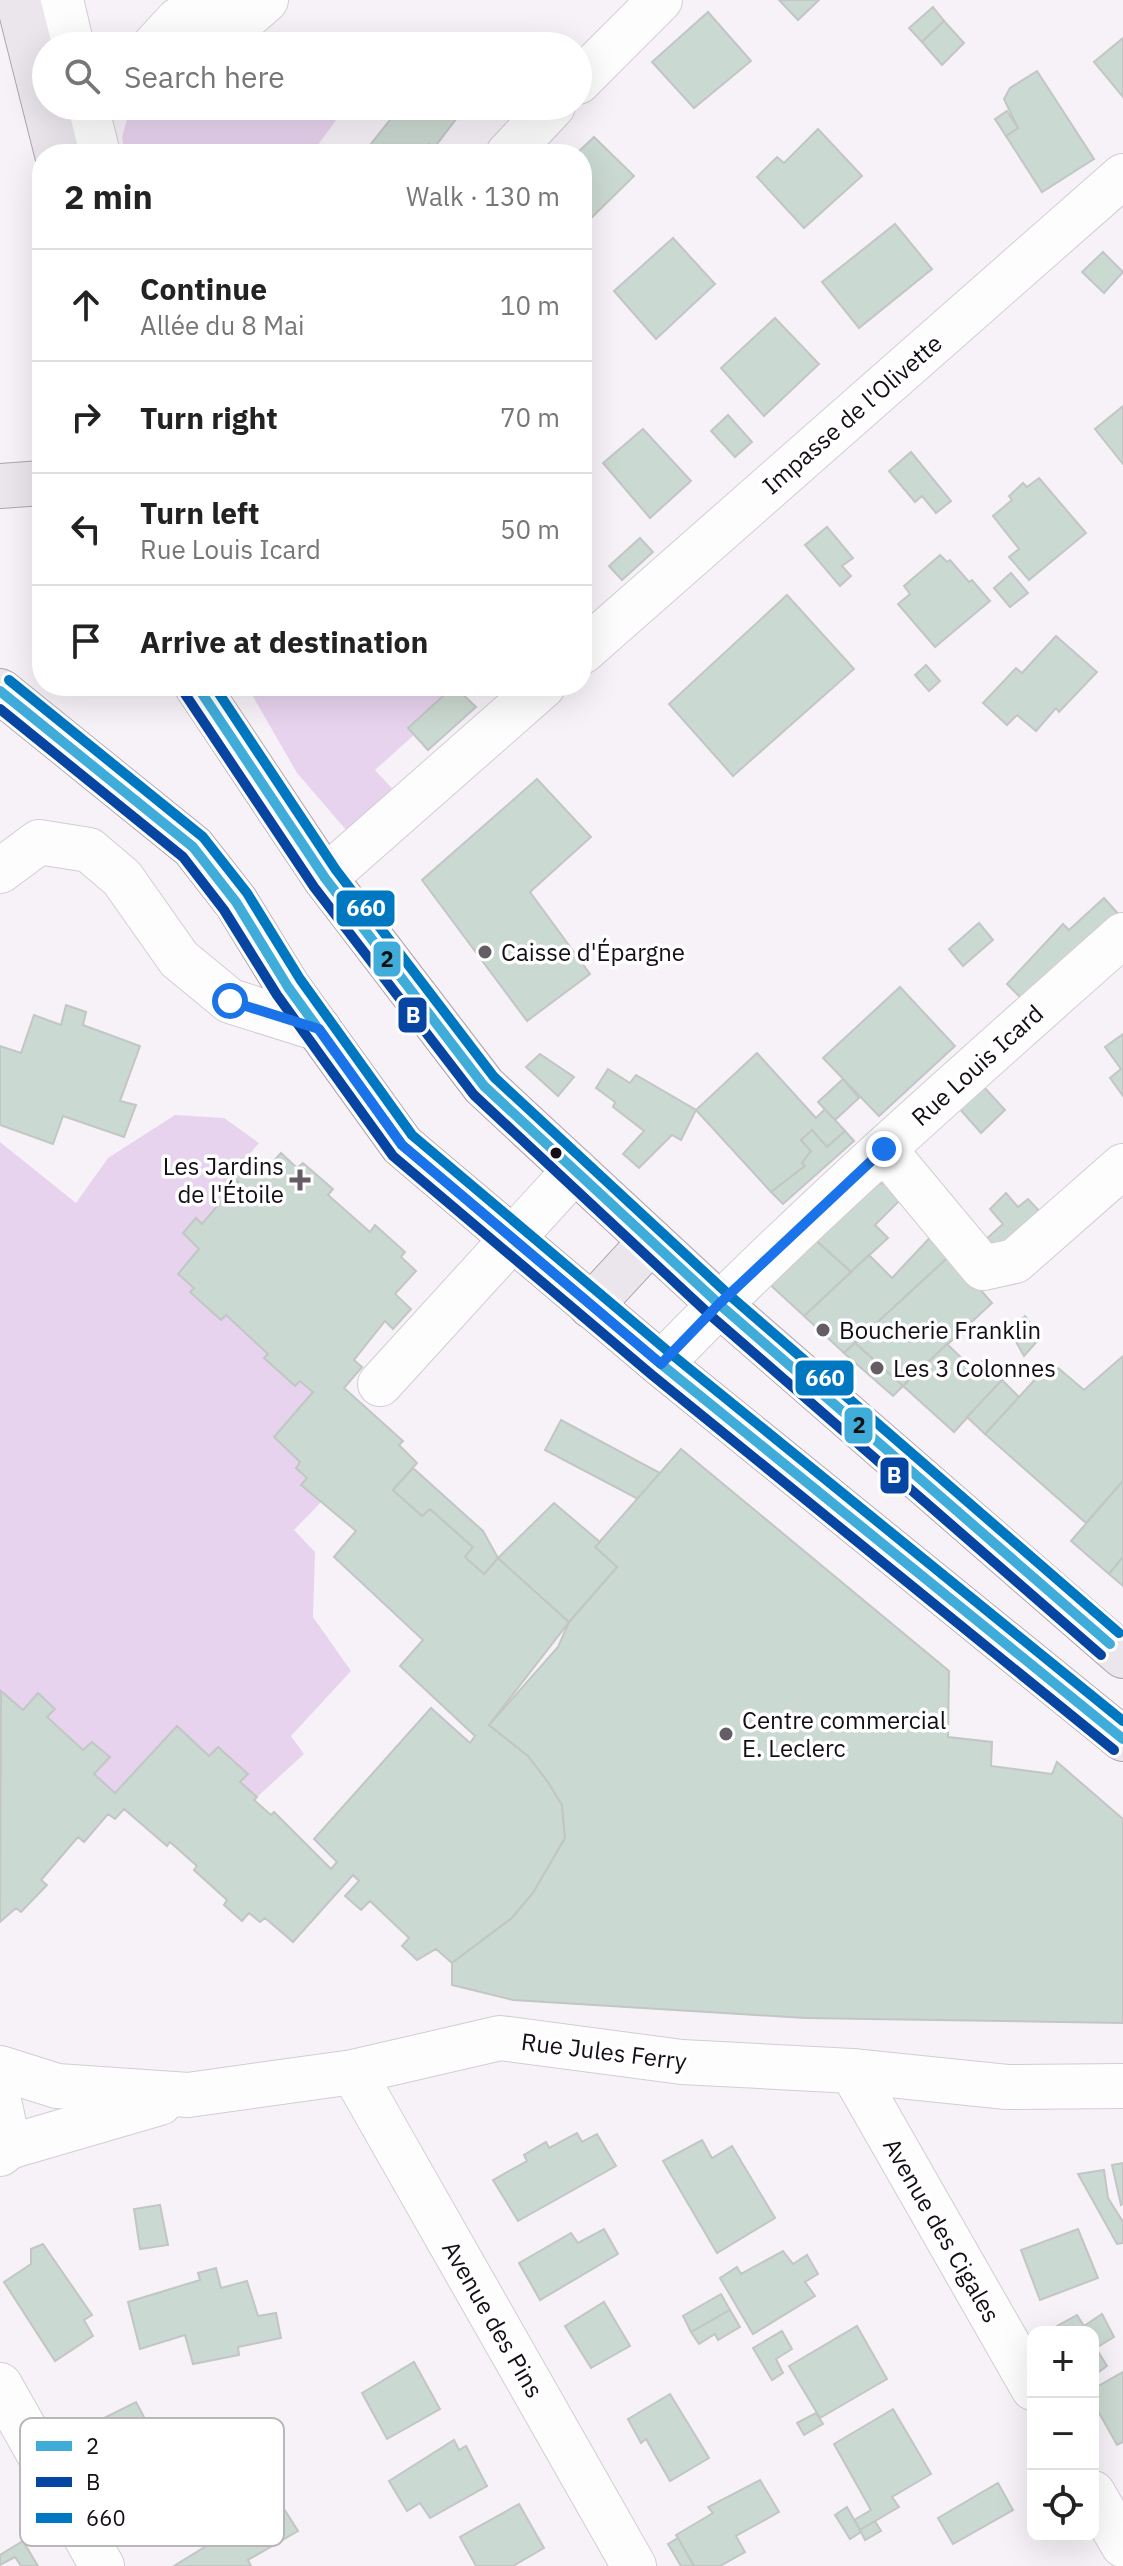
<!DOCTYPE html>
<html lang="en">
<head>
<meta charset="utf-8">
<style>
	body { margin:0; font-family:"IBM Plex Sans",sans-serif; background:#f6f6f6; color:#222 }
	.controls { position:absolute; right:24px; bottom:24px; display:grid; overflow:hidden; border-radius:16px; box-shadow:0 8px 32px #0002 }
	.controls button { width:72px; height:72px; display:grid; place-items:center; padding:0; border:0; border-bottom:2px solid #e0e0e0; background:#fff; color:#222; font:40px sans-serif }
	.stop { position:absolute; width:24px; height:24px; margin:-18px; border:6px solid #1a73e8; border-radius:50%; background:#fff }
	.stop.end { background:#1a73e8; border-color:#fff; box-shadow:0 2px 8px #0008 }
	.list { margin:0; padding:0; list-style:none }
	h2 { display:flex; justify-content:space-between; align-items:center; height:104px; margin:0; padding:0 32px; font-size:34px }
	h2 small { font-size:26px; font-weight:400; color:#767676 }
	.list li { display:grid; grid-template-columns:52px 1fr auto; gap:24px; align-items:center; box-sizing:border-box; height:112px; padding:0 32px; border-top:2px solid #e0e0e0 }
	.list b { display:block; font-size:30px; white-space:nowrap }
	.list p { margin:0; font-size:26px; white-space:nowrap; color:#767676 }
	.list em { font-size:26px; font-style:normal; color:#767676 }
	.icon { flex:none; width:44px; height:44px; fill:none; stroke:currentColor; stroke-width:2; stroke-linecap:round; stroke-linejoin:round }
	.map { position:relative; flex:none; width:1123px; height:2566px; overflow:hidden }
	.search { position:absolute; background:#fff; box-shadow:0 8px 32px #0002; left:32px; top:32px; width:560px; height:88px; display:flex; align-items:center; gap:20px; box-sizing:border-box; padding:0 28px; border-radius:44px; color:#767676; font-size:30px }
	.panel { position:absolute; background:#fff; box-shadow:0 8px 32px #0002; left:32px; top:144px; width:560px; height:552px; border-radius:32px }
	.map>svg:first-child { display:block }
	.green { fill:#e8d3ee }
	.building { fill:#cad9d1; stroke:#c2c6c4; stroke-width:2 }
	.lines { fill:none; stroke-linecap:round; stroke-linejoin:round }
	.minor-casing { stroke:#d3ccd5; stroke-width:46 }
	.major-casing { stroke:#ada3af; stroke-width:46 }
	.minor { stroke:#fefdfe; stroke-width:44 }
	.major { stroke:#eae6ec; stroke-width:44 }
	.bus-1-casing { stroke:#fff; stroke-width:16 }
	.bus-2-casing { stroke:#fff; stroke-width:16 }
	.bus-3-casing { stroke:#fff; stroke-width:16 }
	.bus-1 { stroke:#40acd9; stroke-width:10 }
	.bus-2 { stroke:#0645a2; stroke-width:10 }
	.bus-3 { stroke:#0077c1; stroke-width:10 }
	.route { stroke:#1a73e8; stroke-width:10 }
	.poi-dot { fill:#645d66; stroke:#fff; stroke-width:3 }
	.bus-dot { fill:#150d17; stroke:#fff; stroke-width:3 }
	.labels { text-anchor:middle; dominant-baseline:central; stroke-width:7; stroke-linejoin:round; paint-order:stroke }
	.street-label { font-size:24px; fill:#150d17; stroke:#fff }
	.poi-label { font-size:24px; fill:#150d17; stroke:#fff; text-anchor:start }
	.key { fill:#fff; stroke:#b9b6b9; stroke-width:2 }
	.key-label { font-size:22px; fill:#150d17 }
	.line-badge { stroke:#fff; stroke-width:3 }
	.badge-label { font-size:22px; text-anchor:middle; font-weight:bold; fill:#fff }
	.pale-badge-label { font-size:22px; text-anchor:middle; font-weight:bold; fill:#111 }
</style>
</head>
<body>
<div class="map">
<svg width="1123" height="2566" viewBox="0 0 1123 2566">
	<rect width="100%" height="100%" fill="#f7f2f8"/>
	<g class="green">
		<polygon points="131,106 318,106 337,119 311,154 125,154 122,137"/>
		<polygon points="247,686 454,686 408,727 414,735 375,770 399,796 347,831 297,773"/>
		<polygon points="175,1115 224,1118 259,1143 231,1175 238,1182 202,1224 195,1219 184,1233 199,1249 178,1274 194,1288 190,1293 221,1320 226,1315 268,1354 265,1359 295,1386 300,1381 313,1392 274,1437 300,1462 296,1468 307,1478 301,1485 323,1500 294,1530 315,1552 313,1617 351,1671 291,1736 304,1754 257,1797 240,1782 247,1773 218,1747 209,1756 177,1726 115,1793 94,1774 83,1750 47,1717 23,1710 0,1692 0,1142 76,1203 108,1158"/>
	</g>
	<g class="building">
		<polygon points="779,0 819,0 798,20"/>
		<polygon points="933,7 944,21 922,42 909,28"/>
		<polygon points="708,12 751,61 694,108 652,62"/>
		<polygon points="944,21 964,43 942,65 922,42"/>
		<polygon points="1123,38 1123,97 1094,62"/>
		<polygon points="1037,71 1094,159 1042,192 1006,136 1018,128 1004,99 1010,88"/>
		<polygon points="401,106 466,106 434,148 429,144 421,154 363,154"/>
		<polygon points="1007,111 1018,128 1006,136 995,119"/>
		<polygon points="818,129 862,176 804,228 757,177 777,157 784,163"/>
		<polygon points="594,137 634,176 582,227 582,154 576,154"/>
		<polygon points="895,224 932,269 859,328 822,282"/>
		<polygon points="673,238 715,284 656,339 614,291"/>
		<polygon points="1103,252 1123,272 1104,293 1082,272"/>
		<polygon points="775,318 819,364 764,416 721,368"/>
		<polygon points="1123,406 1123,464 1095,429"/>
		<polygon points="728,415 752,442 735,457 711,431"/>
		<polygon points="643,429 691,481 650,518 603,463"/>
		<polygon points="911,452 951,501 936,513 922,496 915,502 889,471"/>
		<polygon points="1039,478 1086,533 1029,580 1009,557 1019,549 993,516 1012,500 1009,496 1023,483 1027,487"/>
		<polygon points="827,527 853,558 842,566 851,576 840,586 805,545"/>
		<polygon points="640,538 653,552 622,580 609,566"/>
		<polygon points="940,555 947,562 950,560 969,582 972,580 990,601 935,647 898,604 910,594 904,586"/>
		<polygon points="1011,573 1028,593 1010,607 994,588"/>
		<polygon points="787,595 854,669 733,776 669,704"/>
		<polygon points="1056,636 1097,672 1059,712 1056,708 1036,731 1017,715 1007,725 983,703 1016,668 1022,673"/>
		<polygon points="926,665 940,681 929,691 915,675"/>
		<polygon points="454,686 476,707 428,750 408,728"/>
		<polygon points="537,779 591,837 530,892 590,974 527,1021 422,880"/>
		<polygon points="1104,898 1121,917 1025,1002 1007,984 1063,924 1069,930"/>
		<polygon points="979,923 993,940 963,966 949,949"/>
		<polygon points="900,987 955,1046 879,1116 823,1058"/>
		<polygon points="66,1005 86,1012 83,1025 140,1046 120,1101 136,1105 124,1137 63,1116 53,1144 0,1125 0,1046 21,1053 34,1015 61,1025"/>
		<polygon points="1123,1034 1123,1096 1110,1078 1121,1069 1105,1047"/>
		<polygon points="757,1053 816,1118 825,1109 845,1131 827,1147 812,1130 801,1140 811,1151 802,1163 805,1166 771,1192 696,1110"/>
		<polygon points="540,1054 574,1077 558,1096 526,1067"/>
		<polygon points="608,1069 630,1083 636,1075 696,1110 681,1140 672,1135 639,1168 623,1154 644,1131 613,1107 615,1102 596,1088"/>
		<polygon points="843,1079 859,1098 835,1120 818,1102"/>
		<polygon points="982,1085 1005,1110 981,1133 958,1107"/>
		<polygon points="812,1130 827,1147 845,1131 854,1141 783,1204 771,1192 805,1166 802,1163 811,1151 801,1140"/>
		<polygon points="281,1153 297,1168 303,1163 333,1189 328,1195 370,1232 375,1225 405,1252 401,1257 416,1271 395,1294 411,1309 393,1329 385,1321 354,1360 362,1367 344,1388 403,1441 399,1445 417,1463 393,1490 422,1516 430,1509 473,1547 465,1557 484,1574 498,1558 569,1622 489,1725 528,1756 548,1782 562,1805 565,1838 533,1893 512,1918 452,1963 436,1949 417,1960 402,1946 409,1938 370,1901 361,1910 345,1896 359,1881 353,1875 293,1942 265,1918 260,1922 249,1913 242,1921 224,1905 227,1900 194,1870 197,1866 170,1842 167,1846 124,1809 115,1819 108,1814 84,1842 78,1837 41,1880 47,1885 21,1912 16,1908 0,1922 1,1691 23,1710 38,1693 55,1709 47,1717 83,1750 92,1742 110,1757 94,1774 115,1793 177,1726 209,1756 218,1747 248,1774 240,1782 257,1797 254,1800 271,1815 274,1812 331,1869 337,1862 314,1839 431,1708 470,1743 475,1736 400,1666 423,1640 334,1557 356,1531 301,1485 307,1478 296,1468 300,1462 274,1437 313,1392 300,1381 295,1386 264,1358 268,1354 226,1315 221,1320 190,1292 194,1288 178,1274 199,1249 183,1233 196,1218 202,1224 238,1182 231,1175 245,1160 261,1175"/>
		<polygon points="871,1183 891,1184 902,1198 875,1225 888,1238 851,1272 812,1237"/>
		<polygon points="1006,1193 1018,1207 1028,1199 1046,1218 984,1257 975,1249 1003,1224 990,1209"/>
		<polygon points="937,1230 956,1250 844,1353 804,1316 869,1255 892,1278"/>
		<polygon points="812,1237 851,1272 804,1316 765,1280"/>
		<polygon points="956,1250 964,1271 992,1303 903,1386 855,1343"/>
		<polygon points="1025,1316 1040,1338 1024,1356 1010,1331"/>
		<polygon points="855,1343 903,1386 893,1396 844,1353"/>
		<polygon points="947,1344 973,1369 982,1361 1002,1380 954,1432 903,1386"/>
		<polygon points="1123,1356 1123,1481 1086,1523 985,1434 1051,1362 1084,1390"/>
		<polygon points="1002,1380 1019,1397 985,1434 967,1417"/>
		<polygon points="561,1420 660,1473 638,1499 545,1450"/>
		<polygon points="681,1449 949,1671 948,1737 992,1742 991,1766 1052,1774 1057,1762 1123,1819 1123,2023 805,2018 513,2000 452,1985 452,1963 512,1918 533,1893 565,1838 562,1805 548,1782 528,1756 489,1725 558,1647 569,1622 617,1567 595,1547"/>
		<polygon points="413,1468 483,1531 498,1558 484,1574 465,1557 473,1547 430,1509 422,1516 393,1490"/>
		<polygon points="1123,1481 1123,1557 1109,1574 1071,1541"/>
		<polygon points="554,1503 600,1542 595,1547 617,1567 569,1622 498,1558"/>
		<polygon points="1123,1557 1123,1586 1109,1574"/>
		<polygon points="577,2133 582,2142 597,2134 616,2166 518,2221 493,2180 527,2161 524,2155 546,2142 549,2148"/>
		<polygon points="702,2140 712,2158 732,2146 775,2218 717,2253 663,2161"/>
		<polygon points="1123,2163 1123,2204 1121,2205 1112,2165"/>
		<polygon points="1104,2170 1108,2198 1123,2222 1123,2243 1117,2244 1078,2174"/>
		<polygon points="160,2205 168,2245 140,2249 134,2209"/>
		<polygon points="604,2229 618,2254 540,2300 519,2263 571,2233 578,2243"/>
		<polygon points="1078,2229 1098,2278 1040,2300 1021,2250"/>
		<polygon points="43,2244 92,2315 84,2320 93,2336 55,2361 4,2282 31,2264 31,2249"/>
		<polygon points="783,2251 793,2264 807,2255 818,2274 805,2282 815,2296 753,2334 720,2278 737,2267 741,2274"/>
		<polygon points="216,2268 221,2288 247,2281 258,2316 276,2313 281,2338 238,2347 239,2355 193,2364 185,2335 140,2349 128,2302 200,2280 198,2273"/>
		<polygon points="721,2294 730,2310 691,2332 683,2316"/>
		<polygon points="604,2302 630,2346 591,2368 565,2326"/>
		<polygon points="730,2310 740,2327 718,2340 715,2334 699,2344 691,2332"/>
		<polygon points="1102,2314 1114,2337 1096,2348 1107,2366 1093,2376 1093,2332 1050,2330 1077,2315 1084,2326"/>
		<polygon points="857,2326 887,2379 820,2418 789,2366"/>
		<polygon points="782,2331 792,2349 776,2359 783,2373 772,2380 753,2348"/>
		<polygon points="414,2362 440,2409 387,2439 362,2393"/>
		<polygon points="1123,2372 1123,2442 1117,2445 1093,2402 1093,2389"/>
		<polygon points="670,2394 709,2458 670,2481 646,2439 641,2443 628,2419"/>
		<polygon points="136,2402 144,2417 99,2443 90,2425"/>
		<polygon points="893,2409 931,2474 892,2497 899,2507 860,2530 854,2520 871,2510 834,2444"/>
		<polygon points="816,2413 823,2424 804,2435 797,2423"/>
		<polygon points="454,2440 459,2450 466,2446 487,2486 430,2518 420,2503 407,2511 389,2481"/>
		<polygon points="760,2480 779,2512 736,2536 745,2552 720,2566 694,2566 676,2535 713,2513 708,2507"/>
		<polygon points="998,2483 1013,2510 953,2544 938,2518"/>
		<polygon points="279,2501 298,2531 248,2560 251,2566 174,2566"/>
		<polygon points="519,2504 544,2548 513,2566 476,2566 460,2537"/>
		<polygon points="847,2507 861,2532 850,2539 835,2515"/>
		<polygon points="875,2521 881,2531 865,2540 860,2530"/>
		<polygon points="678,2538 694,2566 681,2566 668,2544"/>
		<polygon points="23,2541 38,2566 21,2566 15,2557 0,2565 0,2555"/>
	</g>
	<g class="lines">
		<g class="minor-casing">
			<g id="minor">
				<polyline points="61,0 72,46"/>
				<polyline points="154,46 178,20 251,13 266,0"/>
				<polyline points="578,82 660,0"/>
				<polyline points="86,106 98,154"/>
				<polyline points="508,154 553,106"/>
				<polyline points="582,652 1123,176"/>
				<polyline points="0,871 39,842 89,850 122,878 179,959 230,1001 319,1029"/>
				<polyline points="325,878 543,686"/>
				<polyline points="884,1149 983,1268 1015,1261 1123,1166"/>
				<path d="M661,1364C807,1213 966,1075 1123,935"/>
				<polyline points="380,1384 575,1170"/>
				<polyline points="0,2068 57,2086 188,2095 353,2072 500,2038 682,2062 852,2071 1007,2087 1123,2086"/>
				<polyline points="852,2071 1033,2388"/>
				<polyline points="353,2072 634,2566"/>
				<polyline points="0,2105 9,2147 0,2154"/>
				<polyline points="9,2147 160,2103"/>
				<polyline points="0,2385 102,2566"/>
				<polyline points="1093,2493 1123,2545"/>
			</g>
		</g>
		<g class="major-casing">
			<g id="major">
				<polyline points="18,0 57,154"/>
				<polyline points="0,486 42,483"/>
				<polyline points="197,686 325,878 484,1086 719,1304 1123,1656"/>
				<polyline points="0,691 193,847 236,902 288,987 402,1145 661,1364 1123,1739"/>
				<polyline points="591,1306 651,1241"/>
			</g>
		</g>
		<use href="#minor" class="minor"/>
		<use href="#major" class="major"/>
		<g class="bus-1-casing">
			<g id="bus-1">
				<polyline points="197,686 325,878 484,1086 719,1304 1110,1644"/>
				<polyline points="0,691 193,847 236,902 288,987 402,1145 661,1364 1123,1739"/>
			</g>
		</g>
		<g class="bus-2-casing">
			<g id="bus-2">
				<polyline points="185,694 314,887 474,1095 710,1315 1101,1655"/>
				<polyline points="0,709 183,857 224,910 277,995 393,1156 652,1375 1114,1750"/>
			</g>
		</g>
		<g class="bus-3-casing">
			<g id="bus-3">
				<polyline points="9,680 203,837 247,893 300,979 412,1135 670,1353 1123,1721"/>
				<polyline points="214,686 336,870 494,1077 728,1294 1119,1633"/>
			</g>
		</g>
		<use href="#bus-1" class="bus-1"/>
		<use href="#bus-2" class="bus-2"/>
		<use href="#bus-3" class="bus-3"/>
	</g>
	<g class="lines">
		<polyline class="route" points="230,1001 319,1029 402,1145 661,1364 719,1304 884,1149"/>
	</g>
	<g class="poi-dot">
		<circle cx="485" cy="952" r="8"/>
		<path d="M296 1168h8v8h8v8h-8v8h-8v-8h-8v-8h8z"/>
		<circle cx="823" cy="1330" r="8"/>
		<circle cx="877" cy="1368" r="8"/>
		<circle cx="726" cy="1734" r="8"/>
	</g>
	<circle class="bus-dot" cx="556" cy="1153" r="7"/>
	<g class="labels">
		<g class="street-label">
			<text transform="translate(852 414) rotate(-41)">Impasse de l'Olivette</text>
			<text transform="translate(977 1065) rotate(-42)">Rue Louis Icard</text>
			<text transform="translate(604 2051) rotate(7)">Rue Jules Ferry</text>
			<text transform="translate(942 2230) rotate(60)">Avenue des Cigales</text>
			<text transform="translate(493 2319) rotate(60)">Avenue des Pins</text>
		</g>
		<g class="poi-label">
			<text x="501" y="952">Caisse d'Épargne</text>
			<text x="284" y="1166" text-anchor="end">Les Jardins<tspan x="284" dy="28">de l'Étoile</tspan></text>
			<text x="839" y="1330">Boucherie Franklin</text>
			<text x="893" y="1368">Les 3 Colonnes</text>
			<text x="742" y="1720">Centre commercial<tspan x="742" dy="28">E. Leclerc</tspan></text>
		</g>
	</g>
	<rect x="20" y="2418" width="264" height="128" rx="12" class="key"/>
	<rect x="36" y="2441" width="36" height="10" fill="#40acd9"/>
	<rect x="36" y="2477" width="36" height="10" fill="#0645a2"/>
	<rect x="36" y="2513" width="36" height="10" fill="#0077c1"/>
	<g class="key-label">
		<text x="86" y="2454">2</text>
		<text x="86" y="2490">B</text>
		<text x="86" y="2526">660</text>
	</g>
	<g class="line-badge">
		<rect x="335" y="889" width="61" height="39" rx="8" fill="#0077c1"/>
		<rect x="372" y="940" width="30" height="38" rx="8" fill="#40acd9"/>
		<rect x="397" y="996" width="31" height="38" rx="8" fill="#0645a2"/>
		<rect x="794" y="1359" width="61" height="38" rx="8" fill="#0077c1"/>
		<rect x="843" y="1406" width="31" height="39" rx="8" fill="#40acd9"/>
		<rect x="879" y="1456" width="31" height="39" rx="8" fill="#0645a2"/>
	</g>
	<g class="badge-label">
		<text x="366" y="916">660</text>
		<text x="413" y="1023">B</text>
		<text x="825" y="1386">660</text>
		<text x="894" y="1483">B</text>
	</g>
	<g class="pale-badge-label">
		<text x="387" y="967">2</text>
		<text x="859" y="1433">2</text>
	</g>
</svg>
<div class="controls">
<button>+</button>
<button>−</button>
<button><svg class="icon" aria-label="locate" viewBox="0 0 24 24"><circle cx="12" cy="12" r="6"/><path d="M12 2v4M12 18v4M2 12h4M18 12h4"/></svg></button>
</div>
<div class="stop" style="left:230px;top:1001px"></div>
<div class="stop end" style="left:884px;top:1149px"></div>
<div class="search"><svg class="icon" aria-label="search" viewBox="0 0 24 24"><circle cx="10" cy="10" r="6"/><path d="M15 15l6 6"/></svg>Search here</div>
<section class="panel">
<h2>2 min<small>Walk · 130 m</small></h2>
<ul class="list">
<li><svg class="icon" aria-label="ahead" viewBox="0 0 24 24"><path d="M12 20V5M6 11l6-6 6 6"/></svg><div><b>Continue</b><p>Allée du 8 Mai</p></div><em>10 m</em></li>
<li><svg class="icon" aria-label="right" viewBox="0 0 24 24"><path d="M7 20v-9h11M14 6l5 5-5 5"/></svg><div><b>Turn right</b></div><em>70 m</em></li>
<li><svg class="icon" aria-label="left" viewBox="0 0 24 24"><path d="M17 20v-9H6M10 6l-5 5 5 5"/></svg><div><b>Turn left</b><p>Rue Louis Icard</p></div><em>50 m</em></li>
<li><svg class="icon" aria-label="arrive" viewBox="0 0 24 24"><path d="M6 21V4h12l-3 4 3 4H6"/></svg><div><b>Arrive at destination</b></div></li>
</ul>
</section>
</div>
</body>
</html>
